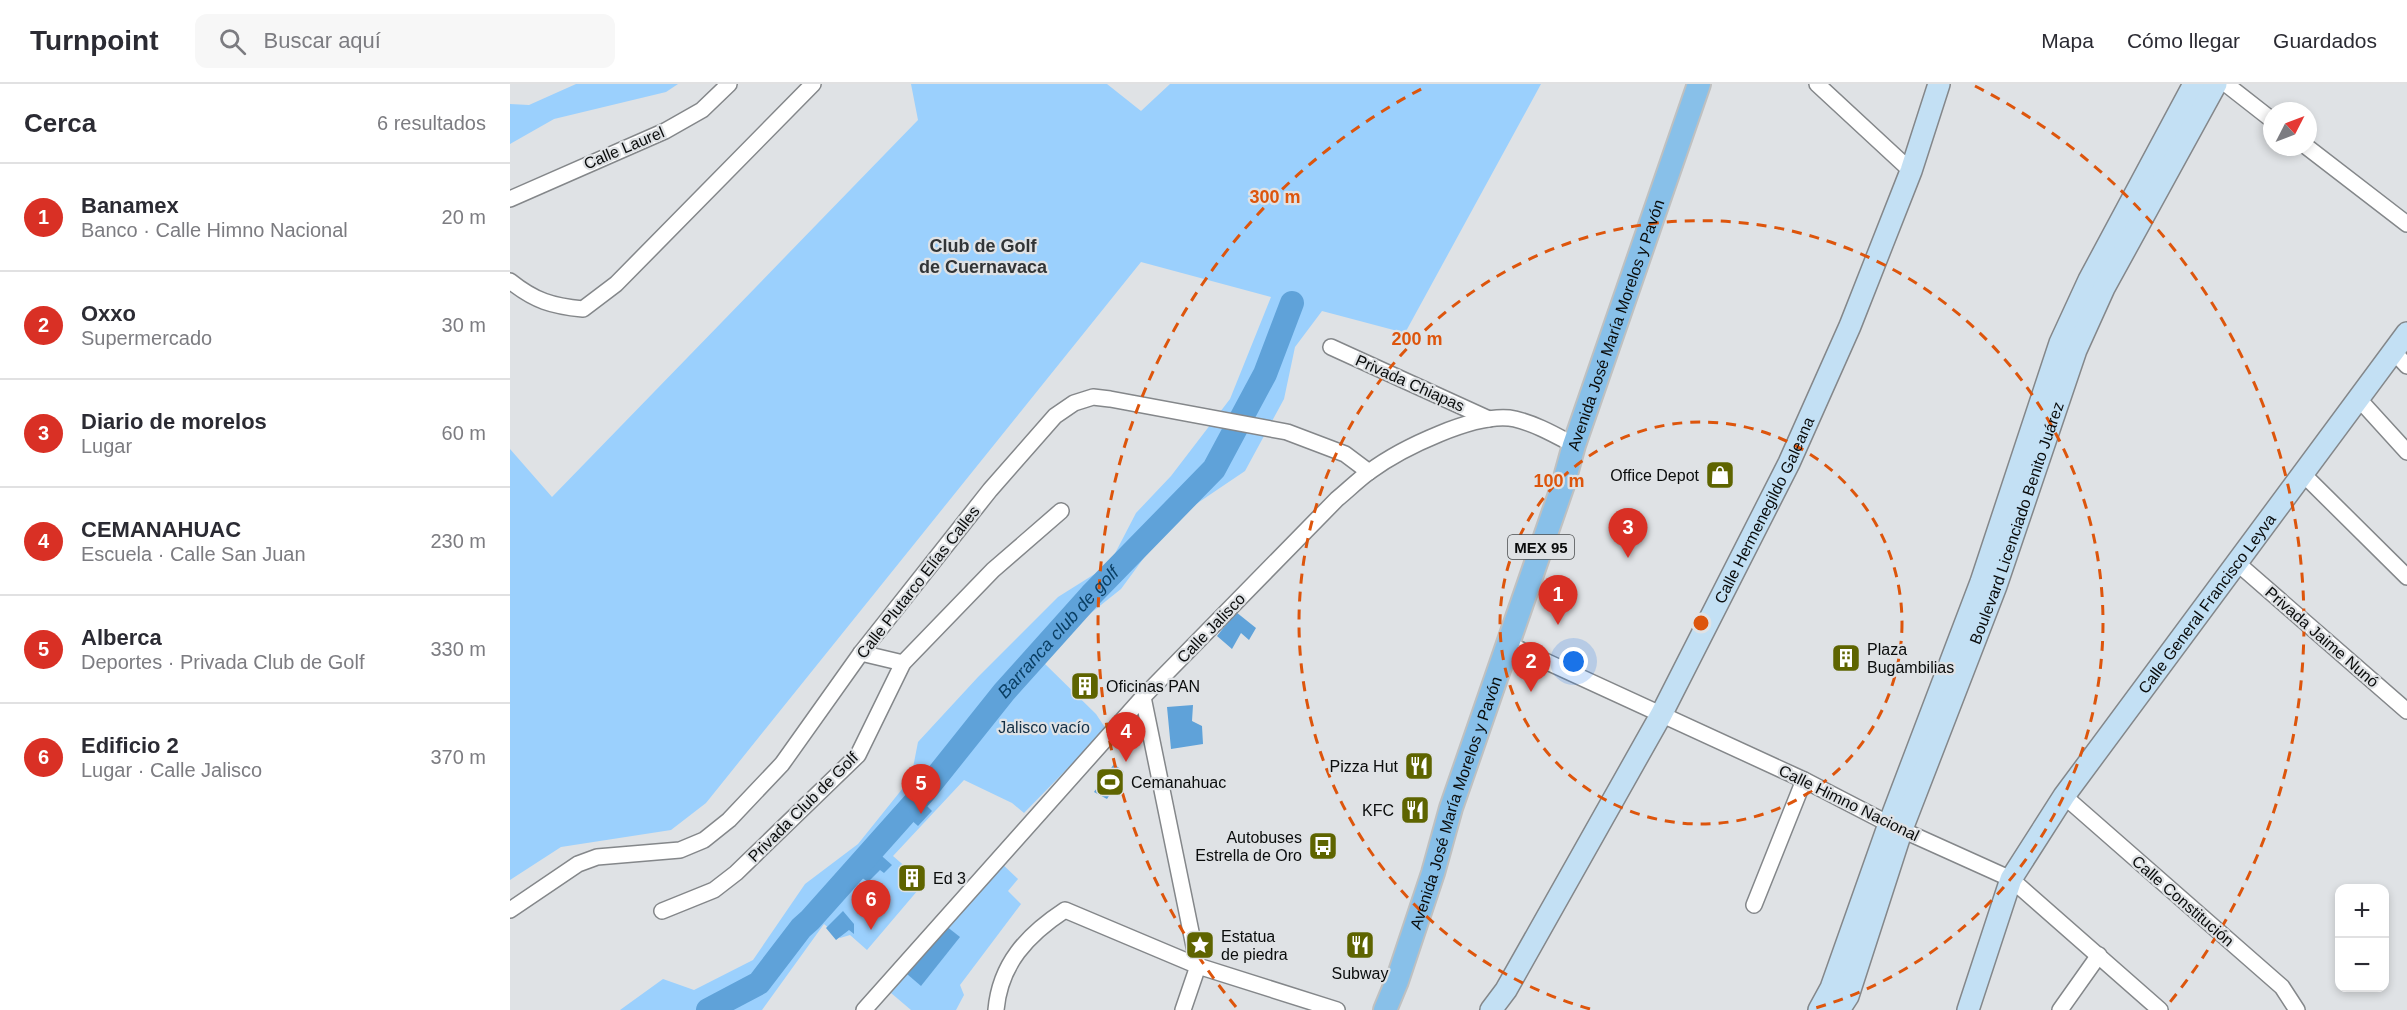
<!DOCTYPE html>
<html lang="es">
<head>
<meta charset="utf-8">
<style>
	body { margin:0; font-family:Arial,sans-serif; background:#f7f7f7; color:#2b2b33 }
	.controls { position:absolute; right:18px; bottom:18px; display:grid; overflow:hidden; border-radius:12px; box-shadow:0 3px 9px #0003 }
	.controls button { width:54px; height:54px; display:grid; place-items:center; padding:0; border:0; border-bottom:2px solid #e1e1e2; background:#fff; color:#2b2b33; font:30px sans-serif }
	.compass { position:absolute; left:1753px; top:18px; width:54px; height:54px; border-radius:50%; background:#fff; box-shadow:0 3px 9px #0003; rotate:48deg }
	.you { position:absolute; left:1064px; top:578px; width:21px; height:21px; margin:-15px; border:4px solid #fff; border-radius:50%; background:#1a73e8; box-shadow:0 0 0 9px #1a73e833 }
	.badge { display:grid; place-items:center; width:39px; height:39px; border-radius:50%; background:#d93025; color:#fff; font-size:20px; font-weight:700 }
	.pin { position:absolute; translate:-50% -50px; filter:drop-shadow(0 2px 3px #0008) }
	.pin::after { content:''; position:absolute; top:32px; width:21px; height:18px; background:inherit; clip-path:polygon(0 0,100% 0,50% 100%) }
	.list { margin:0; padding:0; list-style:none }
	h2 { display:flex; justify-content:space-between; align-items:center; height:78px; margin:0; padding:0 24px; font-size:26px }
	h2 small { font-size:20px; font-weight:400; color:#7c7c81 }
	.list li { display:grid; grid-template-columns:39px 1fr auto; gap:18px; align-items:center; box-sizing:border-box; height:108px; padding:0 24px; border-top:2px solid #e1e1e2 }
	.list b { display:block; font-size:22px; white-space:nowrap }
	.list p { margin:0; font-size:20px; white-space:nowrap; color:#7c7c81 }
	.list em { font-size:20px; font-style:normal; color:#7c7c81 }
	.icon { flex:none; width:33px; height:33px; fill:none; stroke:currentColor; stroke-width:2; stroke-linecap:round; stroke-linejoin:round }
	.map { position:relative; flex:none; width:1897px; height:926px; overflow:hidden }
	header { display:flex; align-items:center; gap:36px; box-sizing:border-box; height:84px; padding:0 30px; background:#fff; border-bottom:2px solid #e1e1e2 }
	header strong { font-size:28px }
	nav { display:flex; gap:33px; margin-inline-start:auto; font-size:21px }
	.search { width:420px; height:54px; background:#f7f7f7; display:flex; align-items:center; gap:15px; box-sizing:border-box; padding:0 21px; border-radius:12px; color:#7c7c81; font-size:22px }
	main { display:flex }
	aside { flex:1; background:#fff }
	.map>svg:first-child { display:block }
	.green { fill:#9bd0fd }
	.water { fill:#5fa2d9 }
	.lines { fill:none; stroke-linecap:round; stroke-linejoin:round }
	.river { stroke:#5fa2d9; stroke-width:24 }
	.street-casing { stroke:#84878a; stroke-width:18 }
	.secondary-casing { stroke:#84878a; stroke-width:24 }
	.primary-casing { stroke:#bfc0c0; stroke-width:26 }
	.street { stroke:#fff; stroke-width:15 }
	.secondary { stroke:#c3e0f4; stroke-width:21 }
	.primary { stroke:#88c0e9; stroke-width:22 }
	.ring { fill:none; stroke:#dd550c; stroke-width:3; stroke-dasharray:10 8 }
	.labels { text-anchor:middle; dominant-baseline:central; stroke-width:4.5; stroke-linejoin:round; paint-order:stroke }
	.shield { fill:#dfe2e5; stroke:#4a4c4d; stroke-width:1.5 }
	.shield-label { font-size:15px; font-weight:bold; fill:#0a0c0c }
	.street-label { font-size:16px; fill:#0a0c0c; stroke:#dfe2e5 }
	.poi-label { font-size:16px; fill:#0a0c0c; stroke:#dfe2e5; text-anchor:start }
	.park-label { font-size:16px; fill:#112e45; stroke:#dfe2e5 }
	.neighbourhood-label { font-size:18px; font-weight:bold; fill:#313436; stroke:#dfe2e5 }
	.water-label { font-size:18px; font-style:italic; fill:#0a3f64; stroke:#dfe2e5 }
	.centre { fill:#dd550c; stroke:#dfe2e5; stroke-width:3 }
	.ring-label { font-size:18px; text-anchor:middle; font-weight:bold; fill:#dd550c; stroke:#dfe2e5; stroke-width:4.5; stroke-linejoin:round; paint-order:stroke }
</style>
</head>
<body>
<header>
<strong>Turnpoint</strong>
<div class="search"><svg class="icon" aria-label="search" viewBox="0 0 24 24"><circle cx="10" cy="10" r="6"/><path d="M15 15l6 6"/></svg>Buscar aquí</div>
<nav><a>Mapa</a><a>Cómo llegar</a><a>Guardados</a></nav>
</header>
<main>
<aside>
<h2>Cerca<small>6 resultados</small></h2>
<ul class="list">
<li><span class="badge">1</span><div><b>Banamex</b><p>Banco · Calle Himno Nacional</p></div><em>20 m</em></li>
<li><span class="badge">2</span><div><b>Oxxo</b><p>Supermercado</p></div><em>30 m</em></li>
<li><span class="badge">3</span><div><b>Diario de morelos</b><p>Lugar</p></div><em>60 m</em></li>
<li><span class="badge">4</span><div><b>CEMANAHUAC</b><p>Escuela · Calle San Juan</p></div><em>230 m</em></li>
<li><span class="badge">5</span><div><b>Alberca</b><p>Deportes · Privada Club de Golf</p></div><em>330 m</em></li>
<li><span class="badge">6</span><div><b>Edificio 2</b><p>Lugar · Calle Jalisco</p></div><em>370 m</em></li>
</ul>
</aside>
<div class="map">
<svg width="1897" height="926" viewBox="0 0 1897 926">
	<rect width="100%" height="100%" fill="#dfe2e5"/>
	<g class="green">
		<polygon points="66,0 168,0 156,8 44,35 0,60 0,20 19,21"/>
		<polygon points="401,0 597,0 631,27 660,0 1031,0 895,249 812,227 785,263 774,315 735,387 661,437 611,505 532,568 533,578 586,630 596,645 514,729 502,719 454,696 383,772 414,799 357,866 340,851 330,854 314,840 252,926 110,926 153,895 184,906 243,876 295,800 348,760 401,694 408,658 468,593 548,513 599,481 626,429 661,392 720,315 761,213 631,178 196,719 161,746 51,763 0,796 0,365 42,413 408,36"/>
		<polygon points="489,777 508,795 498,807 511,820 450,901 454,911 446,926 401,926 381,909"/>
	</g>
	<g class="water">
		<polygon points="726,528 746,544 739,556 731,549 722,565 707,552"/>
		<polygon points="683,621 682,637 692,642 693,660 661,665 657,623"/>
		<polygon points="604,680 614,688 597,715 584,708"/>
		<polygon points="413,718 422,727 408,742 399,734"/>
		<polygon points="365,766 382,781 374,789 370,786 358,798 344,788"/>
		<polygon points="333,827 344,840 344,850 339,846 326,856 316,844"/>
		<polygon points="436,842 450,853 411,902 397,890"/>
	</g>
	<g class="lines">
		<path class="river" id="s1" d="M198,926L249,899L291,844L300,836L415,707L494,608L581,511L704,385L755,290L782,219"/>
		<g class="street-casing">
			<g id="street">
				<polyline points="1307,0 1401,87"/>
				<polyline points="1716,0 1762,36"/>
				<polyline points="1797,63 1897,140"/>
				<polyline points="0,115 155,47 192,26 219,0"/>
				<path d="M0,197C25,217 42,222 73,225L106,200L303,0"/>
				<polyline points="821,263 979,335"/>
				<polyline points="1883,267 1897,282"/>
				<polyline points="1847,313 1897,368"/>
				<polyline points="1792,389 1897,493"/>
				<polyline points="1726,478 1897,627"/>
				<polyline points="998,560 1294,696 1379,740 1501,795 1650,926"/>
				<polyline points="351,569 393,579"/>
				<polyline points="633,613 688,882 673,926"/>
				<polyline points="1554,712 1772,903 1787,926"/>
				<polyline points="1244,821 1294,696"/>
				<polyline points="0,826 68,780 87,773 170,766 194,756 219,736 272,680 351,569 480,406 545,332 564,319 583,313 600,315 777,348 835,370 859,388"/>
				<polyline points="152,827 204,806 226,789 348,671 393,579 483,486 551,427"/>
				<path d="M354,926L633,613L827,415C838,406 848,396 859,388C890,365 967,327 1005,335C1026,340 1045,351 1064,361"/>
				<path d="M486,926C490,880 517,851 555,826L688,882L827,926"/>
				<polyline points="1550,926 1589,871"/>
			</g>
		</g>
		<g class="secondary-casing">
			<g id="secondary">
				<path id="s2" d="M981,926L996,906L1151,631L1279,379L1340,242L1401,87L1429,0"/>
				<polyline points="1309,926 1321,904 1379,740 1471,498 1550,259 1579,196 1684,0"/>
				<path id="s3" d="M1329,926L1338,912L1392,745L1486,502L1566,266L1594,204L1706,0"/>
				<path id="s4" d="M1458,926L1501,795L1554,712L1897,249"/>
			</g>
		</g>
		<g class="primary-casing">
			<g id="primary">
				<path id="s5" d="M875,926L887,897L923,789L941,724L1053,401L1064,361L1189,0"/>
			</g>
		</g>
		<use href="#street" class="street"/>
		<use href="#secondary" class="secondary"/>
		<use href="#primary" class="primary"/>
	</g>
	<g class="ring">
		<circle cx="1191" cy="539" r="201"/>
		<path d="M1080 925A402 402 0 1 1 1302 925"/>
		<path d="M726 923A603 603 0 0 1 917 2M1465 2A603 603 0 0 1 1656 923"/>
	</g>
	<defs>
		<g id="shop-square" transform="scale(1.5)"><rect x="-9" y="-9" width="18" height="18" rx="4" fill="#5e6400" stroke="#dfe2e5"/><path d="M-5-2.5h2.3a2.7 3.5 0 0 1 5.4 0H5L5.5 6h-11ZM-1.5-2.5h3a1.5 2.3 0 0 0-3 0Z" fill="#fff"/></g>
		<g id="building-square" transform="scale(1.5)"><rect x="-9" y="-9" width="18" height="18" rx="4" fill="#5e6400" stroke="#dfe2e5"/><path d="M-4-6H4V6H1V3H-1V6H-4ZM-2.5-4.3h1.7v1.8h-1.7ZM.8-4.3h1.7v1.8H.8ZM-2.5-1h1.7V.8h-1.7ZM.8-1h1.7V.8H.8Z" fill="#fff"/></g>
		<g id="restaurant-square" transform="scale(1.5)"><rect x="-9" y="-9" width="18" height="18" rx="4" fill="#5e6400" stroke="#dfe2e5"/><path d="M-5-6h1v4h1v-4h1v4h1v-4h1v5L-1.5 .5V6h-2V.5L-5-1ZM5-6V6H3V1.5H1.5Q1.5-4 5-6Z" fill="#fff"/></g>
		<g id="stadium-square" transform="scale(1.5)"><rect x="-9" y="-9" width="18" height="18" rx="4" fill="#5e6400" stroke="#dfe2e5"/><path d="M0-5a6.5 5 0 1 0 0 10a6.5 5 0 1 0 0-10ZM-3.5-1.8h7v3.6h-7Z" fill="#fff"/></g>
		<g id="bus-square" transform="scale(1.5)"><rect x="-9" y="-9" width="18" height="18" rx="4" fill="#5e6400" stroke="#dfe2e5"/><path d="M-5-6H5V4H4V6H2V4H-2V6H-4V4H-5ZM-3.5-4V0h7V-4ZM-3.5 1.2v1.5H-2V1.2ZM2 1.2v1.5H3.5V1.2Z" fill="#fff"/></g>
		<g id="sight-square" transform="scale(1.5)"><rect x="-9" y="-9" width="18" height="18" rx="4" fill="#5e6400" stroke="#dfe2e5"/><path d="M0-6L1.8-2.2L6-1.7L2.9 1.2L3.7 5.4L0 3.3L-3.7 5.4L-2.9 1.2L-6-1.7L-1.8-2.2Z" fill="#fff"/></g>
	</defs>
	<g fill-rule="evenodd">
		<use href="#shop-square" x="1210" y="391"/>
		<use href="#building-square" x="1336" y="574"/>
		<use href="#building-square" x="575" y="602"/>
		<use href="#restaurant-square" x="909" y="682"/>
		<use href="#stadium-square" x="600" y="698"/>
		<use href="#restaurant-square" x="905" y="726"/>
		<use href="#bus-square" x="813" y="762"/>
		<use href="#building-square" x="402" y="794"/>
		<use href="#sight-square" x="690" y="861"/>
		<use href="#restaurant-square" x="850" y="861"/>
	</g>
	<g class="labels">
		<rect class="shield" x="998" y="451" width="66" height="24" rx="4.5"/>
		<g class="shield-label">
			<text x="1031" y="463">MEX 95</text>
		</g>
		<g class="street-label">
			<text transform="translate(114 64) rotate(-23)">Calle Laurel</text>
			<text stroke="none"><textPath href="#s5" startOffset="723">Avenida José María Morelos y Pavón</textPath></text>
			<text transform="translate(900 299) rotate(24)">Privada Chiapas</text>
			<text stroke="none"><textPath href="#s2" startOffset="570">Calle Hermenegildo Galeana</textPath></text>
			<text stroke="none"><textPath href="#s3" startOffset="519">Boulevard Licenciado Benito Juárez</textPath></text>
			<text transform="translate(408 498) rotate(-52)">Calle Plutarco Elías Calles</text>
			<text stroke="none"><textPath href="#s4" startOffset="476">Calle General Francisco Leyva</textPath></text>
			<text transform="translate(701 544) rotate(-46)">Calle Jalisco</text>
			<text transform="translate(1812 553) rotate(41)">Privada Jaime Nunó</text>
			<text stroke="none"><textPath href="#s5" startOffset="219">Avenida José María Morelos y Pavón</textPath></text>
			<text transform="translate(1339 719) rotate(26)">Calle Himno Nacional</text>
			<text transform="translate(293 723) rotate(-45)">Privada Club de Golf</text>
			<text transform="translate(1673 817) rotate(41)">Calle Constitución</text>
		</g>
		<g class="poi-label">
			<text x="1189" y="391" text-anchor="end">Office Depot</text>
			<text x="1357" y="565">Plaza<tspan x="1357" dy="18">Bugambilias</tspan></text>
			<text x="596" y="602">Oficinas PAN</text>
			<text x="888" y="682" text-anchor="end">Pizza Hut</text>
			<text x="621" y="698">Cemanahuac</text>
			<text x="884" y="726" text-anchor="end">KFC</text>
			<text x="792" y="753" text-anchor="end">Autobuses<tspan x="792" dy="18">Estrella de Oro</tspan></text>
			<text x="423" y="794">Ed 3</text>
			<text x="711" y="852">Estatua<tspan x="711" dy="18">de piedra</tspan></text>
			<text x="850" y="889" text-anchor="middle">Subway</text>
		</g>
		<g class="park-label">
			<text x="534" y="643">Jalisco vacío</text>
		</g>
		<g class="neighbourhood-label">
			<text x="473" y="162">Club de Golf<tspan x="473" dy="21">de Cuernavaca</tspan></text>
		</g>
		<g class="water-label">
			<text stroke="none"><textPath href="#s1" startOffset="519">Barranca club de golf</textPath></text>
		</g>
	</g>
	<circle cx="1191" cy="539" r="9" class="centre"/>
	<g class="ring-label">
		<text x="765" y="119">300 m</text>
		<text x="907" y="261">200 m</text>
		<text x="1049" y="403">100 m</text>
	</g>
</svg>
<div class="controls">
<button>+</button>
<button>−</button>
</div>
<svg class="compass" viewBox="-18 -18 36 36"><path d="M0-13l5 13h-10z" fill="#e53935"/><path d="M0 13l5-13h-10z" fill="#7c7c81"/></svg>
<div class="you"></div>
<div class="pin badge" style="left:1048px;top:541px">1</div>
<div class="pin badge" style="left:1021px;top:608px">2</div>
<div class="pin badge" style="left:1118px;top:474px">3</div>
<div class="pin badge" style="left:616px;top:678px">4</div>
<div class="pin badge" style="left:411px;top:730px">5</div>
<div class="pin badge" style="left:361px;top:846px">6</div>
</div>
</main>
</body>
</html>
